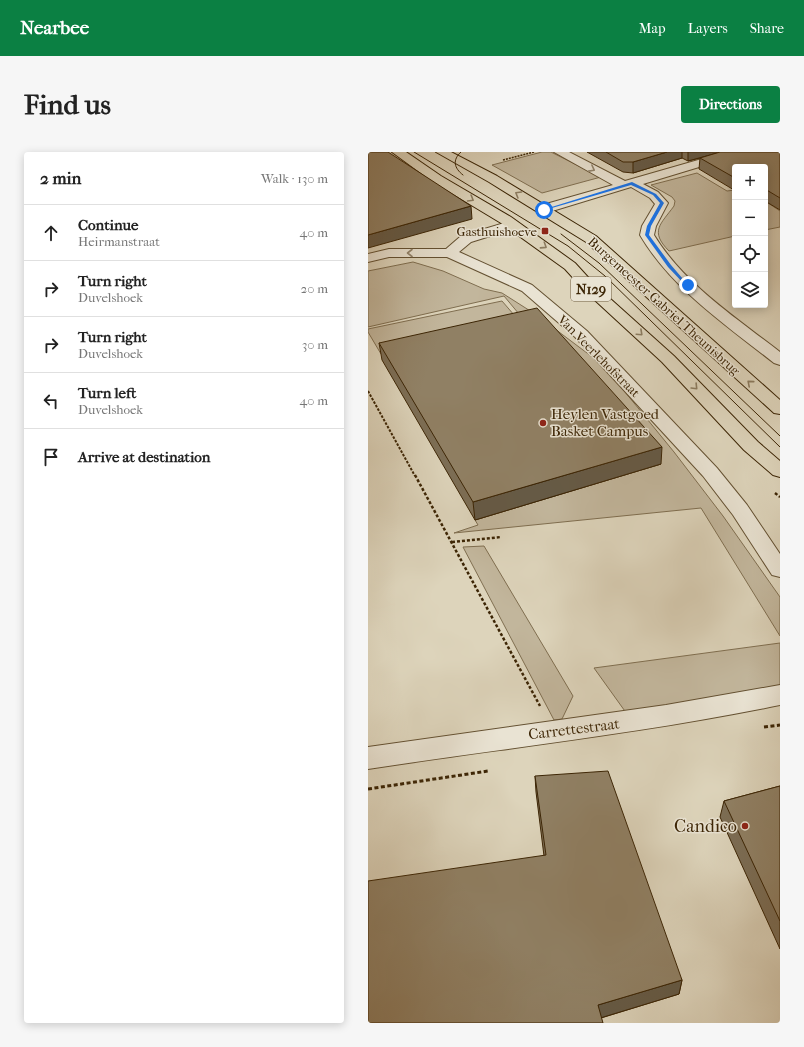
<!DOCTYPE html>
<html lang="en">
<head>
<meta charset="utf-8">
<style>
	body { margin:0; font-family:"IM FELL French Canon",serif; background:#f6f6f6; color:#222 }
	.controls { position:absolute; right:12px; top:12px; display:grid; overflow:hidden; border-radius:4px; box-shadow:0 2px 10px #0003 }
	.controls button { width:36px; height:36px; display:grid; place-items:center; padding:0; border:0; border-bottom:1px solid #e0e0e0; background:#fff; color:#222; font:20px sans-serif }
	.stop { position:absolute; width:12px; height:12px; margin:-9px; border:3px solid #1a73e8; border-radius:50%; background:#fff }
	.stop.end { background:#1a73e8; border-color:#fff; box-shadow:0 1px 4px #0008 }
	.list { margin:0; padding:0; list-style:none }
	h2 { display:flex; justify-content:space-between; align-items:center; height:52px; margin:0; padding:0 16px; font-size:17px }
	h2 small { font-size:13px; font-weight:400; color:#767676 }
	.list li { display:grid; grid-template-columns:26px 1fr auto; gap:12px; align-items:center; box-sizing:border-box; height:56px; padding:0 16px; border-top:1px solid #e0e0e0 }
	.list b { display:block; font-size:15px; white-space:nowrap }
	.list p { margin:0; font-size:13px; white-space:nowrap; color:#767676 }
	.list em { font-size:13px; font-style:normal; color:#767676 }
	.icon { flex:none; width:22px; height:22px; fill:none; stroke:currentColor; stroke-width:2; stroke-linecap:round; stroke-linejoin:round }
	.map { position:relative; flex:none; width:412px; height:871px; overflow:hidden; border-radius:4px }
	header { display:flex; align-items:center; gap:24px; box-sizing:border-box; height:56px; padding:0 20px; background:#0b8043; color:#fff }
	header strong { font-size:19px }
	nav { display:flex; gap:22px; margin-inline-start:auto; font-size:14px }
	.intro { display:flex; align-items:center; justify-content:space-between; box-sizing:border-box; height:96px; padding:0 24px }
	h1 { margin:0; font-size:28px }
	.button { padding:10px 18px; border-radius:4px; background:#0b8043; color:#fff; font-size:14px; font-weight:700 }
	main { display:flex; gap:24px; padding:0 24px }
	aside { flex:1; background:#fff; border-radius:4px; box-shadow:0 2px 10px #0003 }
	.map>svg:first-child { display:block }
	.green { fill:#c2b69c; stroke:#7f6e50 }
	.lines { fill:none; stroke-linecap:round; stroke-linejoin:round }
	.minor-casing { stroke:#645132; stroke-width:2 }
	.tertiary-casing { stroke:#645132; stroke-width:2 }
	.primary-casing { stroke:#3c2505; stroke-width:2 }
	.path-far3 { stroke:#3c2505; stroke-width:1.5; stroke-dasharray:2 1; stroke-linecap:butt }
	.path-far2 { stroke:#3c2505; stroke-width:2; stroke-dasharray:2.5 1.5; stroke-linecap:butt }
	.path-far1 { stroke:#3c2505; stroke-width:2.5; stroke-dasharray:3 2; stroke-linecap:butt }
	.path { stroke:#3c2505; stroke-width:3; stroke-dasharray:4 2.5; stroke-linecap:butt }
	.minor { fill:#e9e3d3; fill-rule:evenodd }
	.tertiary { fill:#e9e3d3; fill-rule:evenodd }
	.primary { fill:#ddd4bb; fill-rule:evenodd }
	.tram { stroke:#3c2505; stroke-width:1 }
	.wall { fill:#7c6e56; stroke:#3c2505 }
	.shaded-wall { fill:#655a46; stroke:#3c2505 }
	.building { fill:#908064; stroke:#3c2505 }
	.oneway { stroke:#92846c }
	.oneway2 { stroke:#8c7c60 }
	.route { fill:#1a73e8 }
	.poi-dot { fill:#8f2418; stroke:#e9e3d3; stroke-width:1.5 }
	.labels { text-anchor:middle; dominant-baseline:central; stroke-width:3; stroke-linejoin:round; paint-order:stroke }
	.far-poi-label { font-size:13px; fill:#3c2505; stroke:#e9e3d3; text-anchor:end }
	.far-street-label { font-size:13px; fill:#3c2505; stroke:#e9e3d3 }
	.shield { fill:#e9e3d3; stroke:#705e43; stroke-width:1 }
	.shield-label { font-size:14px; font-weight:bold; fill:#3c2505 }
	.poi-label { font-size:15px; fill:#3c2505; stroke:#e9e3d3; text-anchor:start }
	.street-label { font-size:15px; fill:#3c2505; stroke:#e9e3d3 }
	.near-poi-label { font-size:18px; fill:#3c2505; stroke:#e9e3d3; text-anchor:end }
</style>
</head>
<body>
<header>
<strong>Nearbee</strong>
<nav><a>Map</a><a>Layers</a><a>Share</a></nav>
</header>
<div class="intro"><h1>Find us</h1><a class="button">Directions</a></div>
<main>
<aside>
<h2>2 min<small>Walk · 130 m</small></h2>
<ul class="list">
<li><svg class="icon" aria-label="ahead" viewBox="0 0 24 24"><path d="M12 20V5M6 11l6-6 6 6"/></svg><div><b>Continue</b><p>Heirmanstraat</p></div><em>40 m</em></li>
<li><svg class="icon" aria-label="right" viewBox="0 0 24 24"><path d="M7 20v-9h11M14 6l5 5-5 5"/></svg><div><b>Turn right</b><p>Duvelshoek</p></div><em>20 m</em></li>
<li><svg class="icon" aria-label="right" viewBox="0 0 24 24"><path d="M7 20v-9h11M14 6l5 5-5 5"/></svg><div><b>Turn right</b><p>Duvelshoek</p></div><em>30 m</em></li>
<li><svg class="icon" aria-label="left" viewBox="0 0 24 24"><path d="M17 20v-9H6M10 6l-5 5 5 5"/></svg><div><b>Turn left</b><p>Duvelshoek</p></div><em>40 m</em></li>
<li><svg class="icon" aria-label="arrive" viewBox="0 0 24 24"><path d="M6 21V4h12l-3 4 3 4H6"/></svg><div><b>Arrive at destination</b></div></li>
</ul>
</aside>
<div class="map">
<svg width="412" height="871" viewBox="0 0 412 871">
	<rect width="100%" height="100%" fill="#ddd4bb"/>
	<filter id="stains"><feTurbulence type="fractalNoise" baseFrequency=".005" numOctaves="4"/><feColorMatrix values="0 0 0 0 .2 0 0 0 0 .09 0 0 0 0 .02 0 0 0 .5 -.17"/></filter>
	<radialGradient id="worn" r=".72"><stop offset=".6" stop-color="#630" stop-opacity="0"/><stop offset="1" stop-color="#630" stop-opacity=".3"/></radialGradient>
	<g class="green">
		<polygon points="174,0 183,0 233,25 174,41 124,13"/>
		<path d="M329,21L359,39L367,38V84L301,99C281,79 293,72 306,54L307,49L304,45L283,33Z"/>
		<polygon points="397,49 412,59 412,75 397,78"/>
		<polygon points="45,110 75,119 116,137 134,141 167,162 235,213 306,300 355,364 412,445 412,484 333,356 86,381 110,373 107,368 293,312 161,174 136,144 0,175 0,119"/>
		<polygon points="134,149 153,171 13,202 0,180 0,177"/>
		<polygon points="116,394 205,544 194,567 186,568 95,395"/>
		<polygon points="412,491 412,541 259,562 226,516"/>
	</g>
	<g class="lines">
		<g class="minor-casing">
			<g id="minor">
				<path d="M186,0H201L257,29L358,0H376L374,2L275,32L290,40L300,51L288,74L286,83C316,132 367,165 412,200V213L406,211C358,173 304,137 272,83L274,74L287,52L282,46L263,35L181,60H171L170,57L171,54L245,33Z"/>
				<polygon points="143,69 148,70 150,73 148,76 103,90 91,100 164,133 219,179 349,316 379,353 412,402 412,425 404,423 365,363 335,324 207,185 154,139 79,105 21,105 0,110 0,102 21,97 78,97 93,84"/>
			</g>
		</g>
		<g class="tertiary-casing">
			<path id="tertiary" d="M412,533V553C276,581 137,596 0,617V595L298,553Z"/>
		</g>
		<g class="primary-casing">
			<g id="primary">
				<polygon points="24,0 38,0 73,24 143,65 207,111 228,134 306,204 390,290 412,309 412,325 405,323 376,298 294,210 218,140 197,117 133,71 65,30"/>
				<polygon points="68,0 83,0 129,24 228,84 412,248 412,262 406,261 218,90 121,30"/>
			</g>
		</g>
		<polyline class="path-far3" points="135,8 166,0"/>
		<polyline class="path-far2" points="0,239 47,324"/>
		<g class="path-far1">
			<polyline points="47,323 172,554"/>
			<polyline points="407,341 412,345"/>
			<polyline points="84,390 133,385"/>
		</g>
		<g class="path">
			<polyline points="396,575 412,573"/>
			<polyline points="0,637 120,619"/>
		</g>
		<use href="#minor" class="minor"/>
		<use href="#tertiary" class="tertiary"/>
		<use href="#primary" class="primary"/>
		<g class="tram">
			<polyline points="46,0 200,94 237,124 412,295"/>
			<path d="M93,0C84,8 86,16 95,23"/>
			<polyline points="193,82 231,111 412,284"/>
		</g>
	</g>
	<g class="wall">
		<polygon points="219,0 412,0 412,58 397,49 397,15 367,15 367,38 366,38 331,17 332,6 320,9 314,6 265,21 255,20"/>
		<polygon points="11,191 293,312 107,368 14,208"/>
		<polygon points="167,624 314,828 311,842 233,866 176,704 168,640"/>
		<polygon points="412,634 412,797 352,665 356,649"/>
	</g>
	<g class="shaded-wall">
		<polygon points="299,0 314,0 314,6 265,21 265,10"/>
		<polygon points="320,0 353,0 320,9"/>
		<polygon points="103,54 104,67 0,96 0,83"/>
		<polygon points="294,295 293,312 107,368 105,350"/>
		<polygon points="314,828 311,842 229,867 230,853"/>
	</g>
	<g class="building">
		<polygon points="0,0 20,0 103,54 0,83"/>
		<polygon points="238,0 299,0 265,10 255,10"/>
		<polygon points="352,0 412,0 412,46 397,37 397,15 367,15 367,26 332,6"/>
		<polygon points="169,156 294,295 105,350 11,191"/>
		<polygon points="240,619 314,828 230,853 235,871 0,871 0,729 178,703 167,624"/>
		<polygon points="412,634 412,769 356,649"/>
	</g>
	<defs><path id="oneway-chevron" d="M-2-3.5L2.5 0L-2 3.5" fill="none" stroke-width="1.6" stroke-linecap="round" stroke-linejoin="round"/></defs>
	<g class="oneway">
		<use href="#oneway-chevron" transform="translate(224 17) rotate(28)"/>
		<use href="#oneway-chevron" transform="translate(42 101) rotate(-180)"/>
	</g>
	<g class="oneway2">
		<use href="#oneway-chevron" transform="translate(150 42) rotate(-149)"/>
		<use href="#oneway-chevron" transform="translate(103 47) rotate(31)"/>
		<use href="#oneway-chevron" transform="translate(176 94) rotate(33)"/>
		<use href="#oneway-chevron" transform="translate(272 181) rotate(43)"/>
		<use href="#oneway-chevron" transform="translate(382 231) rotate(-139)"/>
		<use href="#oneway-chevron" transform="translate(327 235) rotate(46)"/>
	</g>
	<polygon class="route" points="264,30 288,42 296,51 283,74 281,83 303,113 321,134 318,134 300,115 277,83 279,74 292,51 285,43 263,33 177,58 174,58"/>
	<g class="poi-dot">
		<rect x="173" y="75" width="8" height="8" rx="2"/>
		<circle cx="175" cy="271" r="4"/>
		<circle cx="377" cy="674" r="4"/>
	</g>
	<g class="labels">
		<g class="far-poi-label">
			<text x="169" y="79">Gasthuishoeve</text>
		</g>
		<g class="far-street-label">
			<text transform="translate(296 154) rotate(42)">Burgemeester Gabriel Theunisbrug</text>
			<text transform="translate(231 204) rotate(45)">Van Veerlehofstraat</text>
		</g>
		<rect class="shield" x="203" y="125" width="40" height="24" rx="3"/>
		<g class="shield-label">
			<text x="223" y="137">N129</text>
		</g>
		<g class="poi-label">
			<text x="183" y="262">Heylen Vastgoed<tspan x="183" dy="17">Basket Campus</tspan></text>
		</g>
		<g class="street-label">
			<text transform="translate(206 577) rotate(-7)">Carrettestraat</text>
		</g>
		<g class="near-poi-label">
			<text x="369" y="674">Candico</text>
		</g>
	</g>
	<rect width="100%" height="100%" filter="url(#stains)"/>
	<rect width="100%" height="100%" fill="url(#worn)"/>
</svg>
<div class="controls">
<button>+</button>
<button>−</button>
<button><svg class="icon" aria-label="locate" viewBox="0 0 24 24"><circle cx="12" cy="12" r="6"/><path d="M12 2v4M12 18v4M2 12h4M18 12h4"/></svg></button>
<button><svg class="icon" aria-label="layers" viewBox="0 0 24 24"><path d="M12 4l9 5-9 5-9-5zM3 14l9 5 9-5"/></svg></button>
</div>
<div class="stop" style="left:176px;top:58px"></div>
<div class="stop end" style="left:320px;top:133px"></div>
</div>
</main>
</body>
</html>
